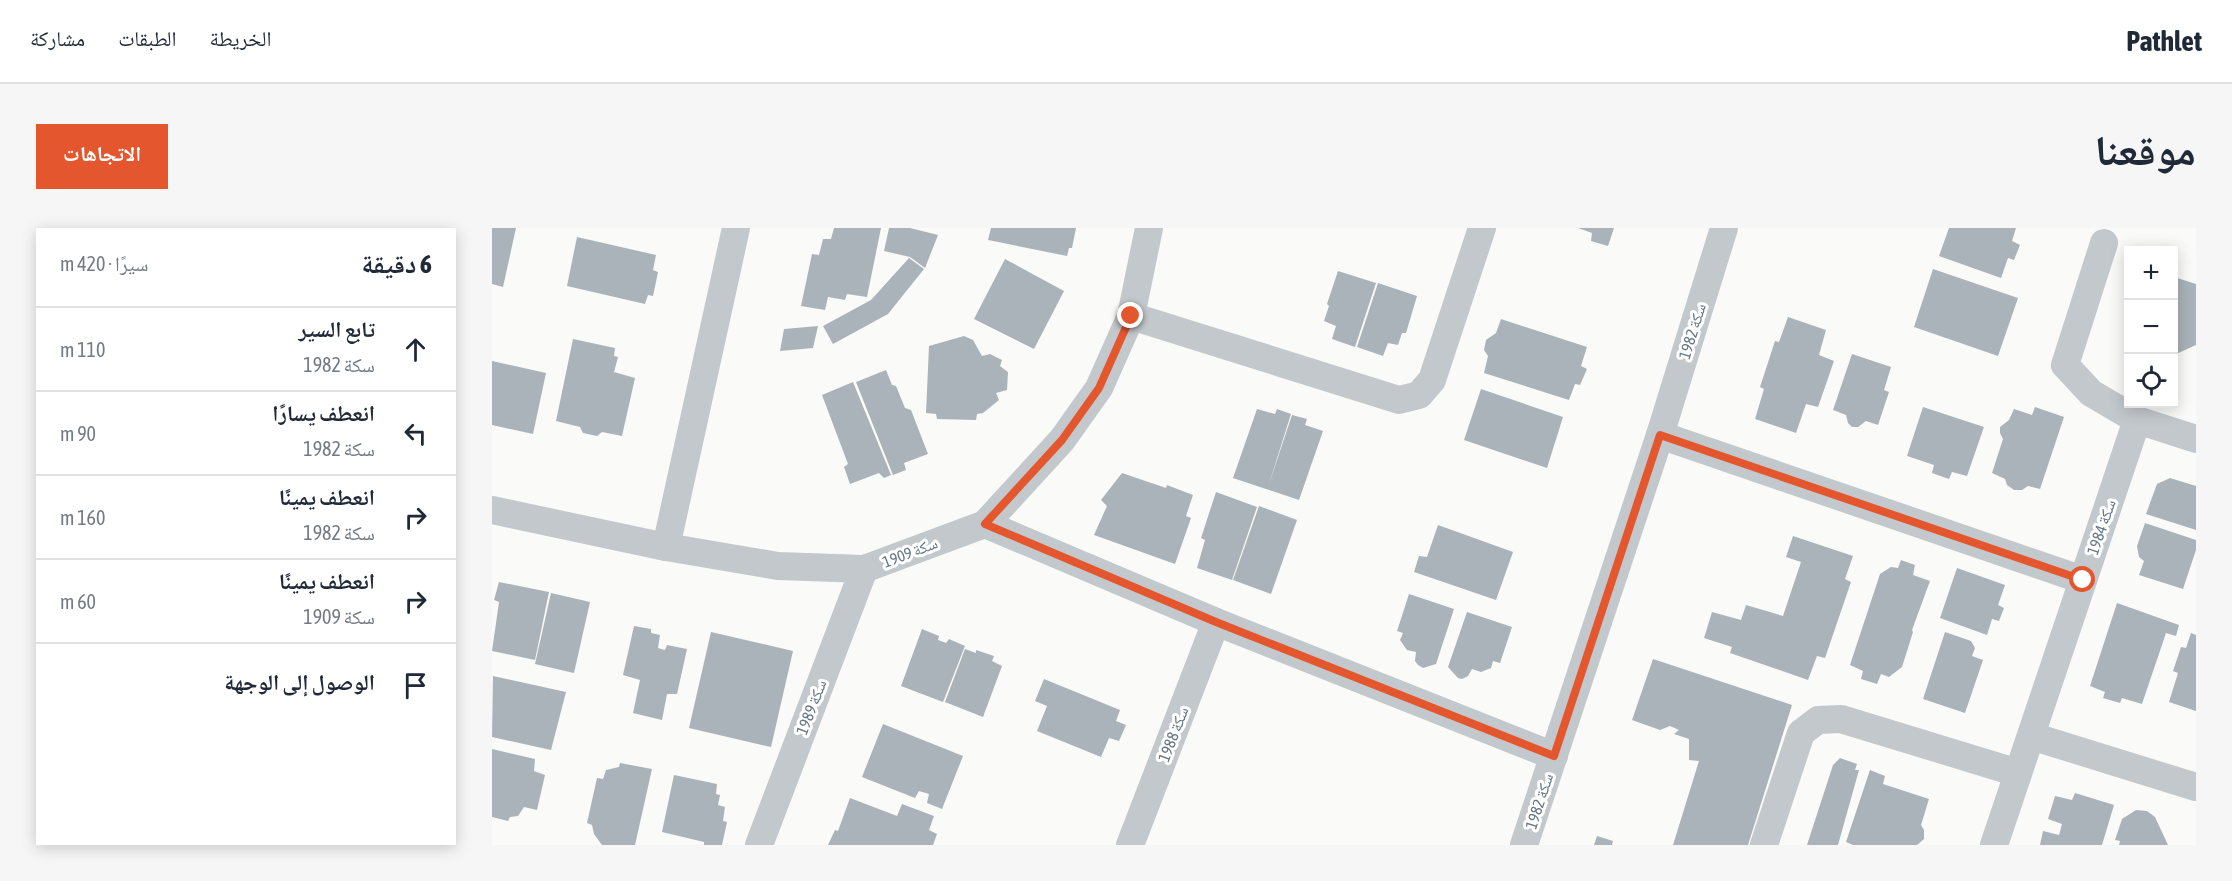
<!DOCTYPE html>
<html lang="ar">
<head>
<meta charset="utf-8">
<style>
	body { margin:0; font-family:"Asap Condensed","Noto Naskh Arabic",sans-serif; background:#f6f6f7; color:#1f2937; direction:rtl }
	.controls { position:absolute; right:18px; top:18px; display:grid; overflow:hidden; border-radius:0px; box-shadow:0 3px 15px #0003 }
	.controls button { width:54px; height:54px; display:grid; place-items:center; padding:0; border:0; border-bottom:2px solid #e0e1e3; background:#fff; color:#1f2937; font:30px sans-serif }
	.stop { position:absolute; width:18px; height:18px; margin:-14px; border:4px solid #e4572e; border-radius:50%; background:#fff }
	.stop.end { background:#e4572e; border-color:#fff; box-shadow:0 2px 6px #0008 }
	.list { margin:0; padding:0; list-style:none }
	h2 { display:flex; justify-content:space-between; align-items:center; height:78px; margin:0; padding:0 24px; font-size:26px }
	h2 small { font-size:20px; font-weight:400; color:#747a83 }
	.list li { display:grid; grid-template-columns:39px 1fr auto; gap:18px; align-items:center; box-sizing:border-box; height:84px; padding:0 24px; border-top:2px solid #e0e1e3 }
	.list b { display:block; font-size:22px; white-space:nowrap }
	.list p { margin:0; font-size:20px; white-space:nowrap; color:#747a83 }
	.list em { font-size:20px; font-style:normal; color:#747a83 }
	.icon { flex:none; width:33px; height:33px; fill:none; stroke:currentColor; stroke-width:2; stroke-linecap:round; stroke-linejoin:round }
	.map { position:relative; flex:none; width:1704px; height:617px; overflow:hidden; direction:ltr; border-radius:0px }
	header { display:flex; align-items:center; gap:36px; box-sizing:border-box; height:84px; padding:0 30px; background:#fff; border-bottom:2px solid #e0e1e3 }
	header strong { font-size:28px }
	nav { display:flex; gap:33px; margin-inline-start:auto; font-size:21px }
	.intro { display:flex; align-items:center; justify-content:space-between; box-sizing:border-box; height:144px; padding:0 36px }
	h1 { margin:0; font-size:42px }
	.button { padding:15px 27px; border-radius:0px; background:#e4572e; color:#fff; font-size:21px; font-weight:700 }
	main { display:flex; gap:36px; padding:0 36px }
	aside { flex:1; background:#fff; border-radius:0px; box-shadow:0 3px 15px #0003 }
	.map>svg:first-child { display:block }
	.building { fill:#aab3b9 }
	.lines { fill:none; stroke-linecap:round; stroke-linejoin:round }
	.minor { stroke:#c3c8cc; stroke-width:28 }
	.route { stroke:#e4572e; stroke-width:8 }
	.labels { text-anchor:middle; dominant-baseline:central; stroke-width:6; stroke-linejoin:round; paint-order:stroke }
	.street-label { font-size:16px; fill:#657683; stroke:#fff }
</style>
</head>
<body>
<header>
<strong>Pathlet</strong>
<nav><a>الخريطة</a><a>الطبقات</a><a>مشاركة</a></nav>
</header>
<div class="intro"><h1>موقعنا</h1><a class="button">الاتجاهات</a></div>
<main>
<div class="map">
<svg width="1704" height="617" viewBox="0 0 1704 617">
	<rect width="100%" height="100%" fill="#fafaf8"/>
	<g class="building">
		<polygon points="0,0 24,0 11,59 0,56"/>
		<polygon points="342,0 389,0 375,69 355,66 353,72 336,69 333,82 309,78 320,26 327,27 331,11 339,11"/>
		<polygon points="397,0 418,0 446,7 433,40 418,29 392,23"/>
		<polygon points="499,0 584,0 580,20 577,20 575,28 496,12"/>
		<polygon points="1086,0 1122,0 1116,18 1099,13 1100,5"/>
		<polygon points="1457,0 1524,0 1520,13 1528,17 1522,32 1516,30 1509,50 1447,28"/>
		<polygon points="85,9 164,27 161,42 166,44 161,68 156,67 153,76 75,58"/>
		<polygon points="417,30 432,41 396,86 341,116 331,98 379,72"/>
		<polygon points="513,31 572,63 542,121 482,91"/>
		<polygon points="1441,41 1526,70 1506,128 1422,99"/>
		<polygon points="846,43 884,55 863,119 840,111 844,98 832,93 837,78 835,76"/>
		<polygon points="1682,49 1704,56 1704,117 1682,127"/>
		<polygon points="886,55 925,68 914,105 910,105 906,117 896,115 891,128 865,119"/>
		<polygon points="1296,89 1334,102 1327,127 1342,133 1326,179 1314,176 1304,205 1263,191 1272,161 1268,159 1283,113 1287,114"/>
		<polygon points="1009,91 1095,119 1089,138 1095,141 1088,157 1083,156 1077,172 992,145 996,128 992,122 994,112 1004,105"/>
		<polygon points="326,98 321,120 288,123 292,101"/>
		<polygon points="472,108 481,112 490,128 498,126 510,132 508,138 516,144 515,162 504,165 507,172 491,185 485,186 484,192 445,191 444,186 434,185 437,118"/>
		<polygon points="81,111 123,120 122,128 126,129 122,144 143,150 130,208 110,204 105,208 91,205 88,199 64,193"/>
		<polygon points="1360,126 1399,139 1392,162 1397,164 1386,197 1374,193 1366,199 1360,199 1356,195 1354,187 1341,182"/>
		<polygon points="0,133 54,145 41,206 0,197"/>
		<polygon points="394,142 400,157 404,158 413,180 419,182 436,226 412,235 414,242 401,247 364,154"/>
		<polygon points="361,154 399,247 392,250 387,245 358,256 352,239 356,236 330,167"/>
		<polygon points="989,161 1071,189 1055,240 972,212"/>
		<polygon points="1431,179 1492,199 1475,248 1460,244 1457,251 1440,245 1442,237 1415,228"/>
		<polygon points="1543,179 1572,189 1548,261 1536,258 1530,262 1522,262 1515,257 1513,251 1500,245 1511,211 1508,205 1508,199 1517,192 1522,181 1540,187"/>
		<polygon points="765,181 783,186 785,181 799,186 777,256 800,187 815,191 813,197 831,203 807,272 741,250"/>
		<polygon points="630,245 674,260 675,257 701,267 694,288 699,290 683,336 602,307 615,278 609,272"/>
		<polygon points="1678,250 1704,258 1704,302 1654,286 1665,256"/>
		<polygon points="724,264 765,279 740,352 705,340 713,312 709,310"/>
		<polygon points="767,278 805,292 779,366 741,352"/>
		<polygon points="1653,295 1704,312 1704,322 1691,361 1647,347 1652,333 1647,329 1645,318"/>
		<polygon points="946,297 1021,324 1004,372 922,344 927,328 935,329"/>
		<polygon points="1301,308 1361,328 1353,351 1359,354 1333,430 1325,428 1316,452 1238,425 1240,419 1212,410 1220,384 1249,392 1254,377 1291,388 1309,334 1294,329"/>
		<polygon points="1409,332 1423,337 1421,347 1438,353 1420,402 1421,404 1410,439 1397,449 1389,446 1385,456 1369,451 1371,443 1358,437 1388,346 1399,339 1406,340"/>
		<polygon points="1465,340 1513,357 1506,377 1512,380 1507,393 1500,391 1495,407 1448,390"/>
		<polygon points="7,354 57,364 43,432 0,423 7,374 2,372"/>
		<polygon points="59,365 98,374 82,445 43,436"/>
		<polygon points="917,366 962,381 944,436 931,440 926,437 923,433 924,424 915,422 908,412 911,405 905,403"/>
		<polygon points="1625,375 1687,397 1684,408 1674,405 1650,476 1630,470 1628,475 1611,470 1613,464 1598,458"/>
		<polygon points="975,384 1020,399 1008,435 1001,433 999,440 989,444 980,441 976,448 970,451 966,450 956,439"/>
		<polygon points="142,398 159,401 159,405 168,407 166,420 173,422 175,417 195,421 185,466 175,466 170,492 141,485 148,452 131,447"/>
		<polygon points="430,401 447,408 446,412 454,415 457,411 473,418 451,474 409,458"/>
		<polygon points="219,404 301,423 279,519 197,500"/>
		<polygon points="1453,404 1479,413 1483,420 1480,428 1491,432 1473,485 1431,471"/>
		<polygon points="1699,405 1704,407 1704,483 1677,474 1686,445 1681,443 1689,419 1694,420"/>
		<polygon points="473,421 484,425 484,422 502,428 500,433 510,438 491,489 453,474"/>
		<polygon points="1161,431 1300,477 1256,617 1181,617 1207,533 1197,532 1197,511 1182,506 1187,502 1178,498 1168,502 1140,492"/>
		<polygon points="1,448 74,464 59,522 0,509"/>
		<polygon points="552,451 628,482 624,493 634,497 627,513 617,510 609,529 545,503 555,478 543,473"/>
		<polygon points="391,496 471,528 450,581 435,575 437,566 427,563 423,570 370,549"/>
		<polygon points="0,521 43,531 42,543 53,547 45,582 32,579 26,588 18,589 16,593 0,589"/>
		<polygon points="1348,530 1365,536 1363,542 1367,542 1346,617 1315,617 1341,537"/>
		<polygon points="128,535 160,541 143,617 110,617 102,606 100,597 95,595 105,550 111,551 114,542 127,539"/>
		<polygon points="1378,542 1393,548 1391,556 1437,571 1429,597 1432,602 1432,611 1425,617 1361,617 1354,614"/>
		<polygon points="182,547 225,556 224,566 228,567 226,577 233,579 231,593 235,594 230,617 212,617 212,614 170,604"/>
		<polygon points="1583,565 1622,577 1610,617 1548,617 1551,603 1567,607 1570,596 1556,591 1563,568 1580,572"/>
		<polygon points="358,570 405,588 410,576 442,588 437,602 445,606 441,617 336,617 343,602 346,603"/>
		<polygon points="1644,582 1655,583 1663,589 1676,617 1627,617 1628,613 1623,612 1630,591"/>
		<polygon points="1105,608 1121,613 1120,617 1102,617"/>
	</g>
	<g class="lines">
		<g class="minor">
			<polyline points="1612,15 1573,137 1599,165 1645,192 1704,211"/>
			<polyline points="639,88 907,172 927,167 940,152 990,0"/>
			<polyline points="1168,207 1591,352"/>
			<polyline points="0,282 174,319 286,338 372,341 493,296 570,212 607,160 639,88 657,0"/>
			<polyline points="493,296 724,394 1062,528"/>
			<polyline points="174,319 244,0"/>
			<polyline points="1539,508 1704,559"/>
			<polyline points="267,617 372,341"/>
			<polyline points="638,617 724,394"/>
			<polyline points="1032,617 1168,207 1232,0"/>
			<polyline points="1272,617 1309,505 1326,492 1349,491 1526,545"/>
			<polyline points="1502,617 1645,192"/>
		</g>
	</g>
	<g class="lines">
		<polyline class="route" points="639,88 607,160 570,212 493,296 724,394 1062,528 1168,207 1591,352"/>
	</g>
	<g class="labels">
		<g class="street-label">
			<text transform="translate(1200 103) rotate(-73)">سكة 1982</text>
			<text transform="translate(1609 299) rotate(-71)">سكة 1984</text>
			<text transform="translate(418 324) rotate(-21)">سكة 1909</text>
			<text transform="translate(319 479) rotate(-69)">سكة 1989</text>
			<text transform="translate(681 506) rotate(-69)">سكة 1988</text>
			<text transform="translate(1047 573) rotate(-72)">سكة 1982</text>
		</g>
	</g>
</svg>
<div class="controls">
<button>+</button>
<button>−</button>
<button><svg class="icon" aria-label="locate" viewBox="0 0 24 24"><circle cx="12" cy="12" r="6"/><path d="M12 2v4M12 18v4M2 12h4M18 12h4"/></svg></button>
</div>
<div class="stop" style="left:1591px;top:352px"></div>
<div class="stop end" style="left:639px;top:88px"></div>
</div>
<aside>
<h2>6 دقيقة<small>سيرًا · 420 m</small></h2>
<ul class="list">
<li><svg class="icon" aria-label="ahead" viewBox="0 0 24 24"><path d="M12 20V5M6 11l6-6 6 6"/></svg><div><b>تابع السير</b><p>سكة 1982</p></div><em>110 m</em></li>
<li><svg class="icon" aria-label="left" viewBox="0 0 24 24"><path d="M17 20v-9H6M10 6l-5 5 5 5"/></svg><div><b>انعطف يسارًا</b><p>سكة 1982</p></div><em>90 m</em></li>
<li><svg class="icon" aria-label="right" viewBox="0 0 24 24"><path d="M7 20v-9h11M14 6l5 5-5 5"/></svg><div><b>انعطف يمينًا</b><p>سكة 1982</p></div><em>160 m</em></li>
<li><svg class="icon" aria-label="right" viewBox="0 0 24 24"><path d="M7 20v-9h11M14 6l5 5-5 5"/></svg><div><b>انعطف يمينًا</b><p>سكة 1909</p></div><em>60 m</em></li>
<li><svg class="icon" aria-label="arrive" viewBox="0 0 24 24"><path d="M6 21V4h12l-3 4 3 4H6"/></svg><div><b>الوصول إلى الوجهة</b></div></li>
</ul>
</aside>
</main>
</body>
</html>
